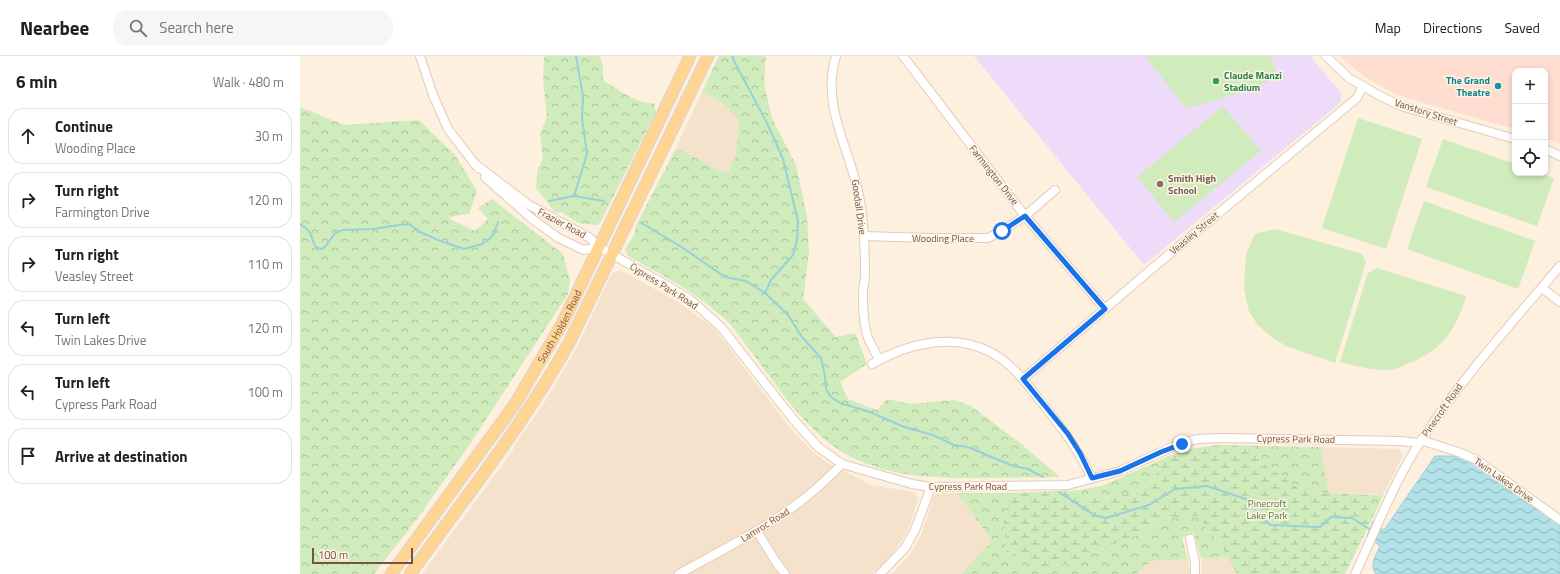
<!DOCTYPE html>
<html lang="en">
<head>
<meta charset="utf-8">
<style>
	body { margin:0; font-family:"Titillium Web",sans-serif; background:#f6f6f6; color:#202124 }
	.controls { position:absolute; right:12px; top:12px; display:grid; overflow:hidden; border-radius:8px; box-shadow:0 2px 6px #0003 }
	.controls button { width:36px; height:36px; display:grid; place-items:center; padding:0; border:0; border-bottom:1px solid #e0e0e0; background:#fff; color:#202124; font:20px sans-serif }
	.scale { position:absolute; left:12px; bottom:10px; width:101px; box-sizing:border-box; padding-left:4px; border:2px solid #745545; border-top:0; font-size:11px; line-height:14px; white-space:nowrap; color:#745545; -webkit-text-stroke:3px #fff4e5; paint-order:stroke }
	.stop { position:absolute; width:12px; height:12px; margin:-9px; border:3px solid #1a73e8; border-radius:50%; background:#fff }
	.stop.end { background:#1a73e8; border-color:#fff; box-shadow:0 1px 4px #0008 }
	.list { margin:0; padding:0; list-style:none }
	h2 { display:flex; justify-content:space-between; align-items:center; height:52px; margin:0; padding:0 16px; font-size:17px }
	h2 small { font-size:13px; font-weight:400; color:#757577 }
	.list li { display:grid; grid-template-columns:26px 1fr auto; gap:12px; align-items:center; box-sizing:border-box; height:56px; margin:0 8px 8px; padding:0 8px; border:1px solid #e0e0e0; border-radius:16px }
	.list b { display:block; font-size:15px; white-space:nowrap }
	.list p { margin:0; font-size:13px; white-space:nowrap; color:#757577 }
	.list em { font-size:13px; font-style:normal; color:#757577 }
	.icon { flex:none; width:22px; height:22px; fill:none; stroke:currentColor; stroke-width:2; stroke-linecap:round; stroke-linejoin:round }
	.map { position:relative; flex:none; width:1260px; height:518px; overflow:hidden }
	header { display:flex; align-items:center; gap:24px; box-sizing:border-box; height:56px; padding:0 20px; background:#fff; border-bottom:1px solid #e0e0e0 }
	header strong { font-size:19px }
	nav { display:flex; gap:22px; margin-inline-start:auto; font-size:14px }
	.search { width:280px; height:36px; background:#f6f6f6; display:flex; align-items:center; gap:10px; box-sizing:border-box; padding:0 14px; border-radius:16px; color:#757577; font-size:15px }
	main { display:flex }
	aside { flex:1; background:#fff }
	.map>svg:first-child { display:block }
	.residential { fill:#f5e2cc }
	.commercial { fill:#ffddd0 }
	.education { fill:#eedbf9 }
	.green { fill:#d0ebbc }
	.forest { fill:url(#forest-crowns) }
	.wetland { fill:url(#wetland-marsh) }
	.water { fill:url(#water-waves); stroke:#98d1da }
	.lines { fill:none; stroke-linecap:round; stroke-linejoin:round }
	.stream { stroke:#98d1da; stroke-width:2 }
	.minor-casing { stroke:#e2ccba; stroke-width:10 }
	.major-casing { stroke:#dbd3cf; stroke-width:13 }
	.minor { stroke:#fff; stroke-width:8 }
	.major { stroke:#ffd593; stroke-width:11 }
	.route { stroke:#1a73e8; stroke-width:5 }
	.leisure-dot { fill:#2e9e5b; stroke:#fff4e5; stroke-width:1.5 }
	.culture-dot { fill:#0f9aa8; stroke:#fff4e5; stroke-width:1.5 }
	.education-dot { fill:#8d6e63; stroke:#fff4e5; stroke-width:1.5 }
	.labels { text-anchor:middle; dominant-baseline:central; stroke-width:3; stroke-linejoin:round; paint-order:stroke }
	.leisure-label { font-size:10px; font-weight:bold; fill:#27864d; stroke:#fff4e5; text-anchor:start }
	.culture-label { font-size:10px; font-weight:bold; fill:#0d838f; stroke:#fff4e5; text-anchor:end }
	.street-label { font-size:10px; fill:#745545; stroke:#fff4e5 }
	.education-label { font-size:10px; font-weight:bold; fill:#785e54; stroke:#fff4e5; text-anchor:start }
	.park-label { font-size:10px; fill:#507b3c; stroke:#fff4e5 }
</style>
</head>
<body>
<header>
<strong>Nearbee</strong>
<div class="search"><svg class="icon" aria-label="search" viewBox="0 0 24 24"><circle cx="10" cy="10" r="6"/><path d="M15 15l6 6"/></svg>Search here</div>
<nav><a>Map</a><a>Directions</a><a>Saved</a></nav>
</header>
<main>
<aside>
<h2>6 min<small>Walk · 480 m</small></h2>
<ul class="list">
<li><svg class="icon" aria-label="ahead" viewBox="0 0 24 24"><path d="M12 20V5M6 11l6-6 6 6"/></svg><div><b>Continue</b><p>Wooding Place</p></div><em>30 m</em></li>
<li><svg class="icon" aria-label="right" viewBox="0 0 24 24"><path d="M7 20v-9h11M14 6l5 5-5 5"/></svg><div><b>Turn right</b><p>Farmington Drive</p></div><em>120 m</em></li>
<li><svg class="icon" aria-label="right" viewBox="0 0 24 24"><path d="M7 20v-9h11M14 6l5 5-5 5"/></svg><div><b>Turn right</b><p>Veasley Street</p></div><em>110 m</em></li>
<li><svg class="icon" aria-label="left" viewBox="0 0 24 24"><path d="M17 20v-9H6M10 6l-5 5 5 5"/></svg><div><b>Turn left</b><p>Twin Lakes Drive</p></div><em>120 m</em></li>
<li><svg class="icon" aria-label="left" viewBox="0 0 24 24"><path d="M17 20v-9H6M10 6l-5 5 5 5"/></svg><div><b>Turn left</b><p>Cypress Park Road</p></div><em>100 m</em></li>
<li><svg class="icon" aria-label="arrive" viewBox="0 0 24 24"><path d="M6 21V4h12l-3 4 3 4H6"/></svg><div><b>Arrive at destination</b></div></li>
</ul>
</aside>
<div class="map">
<svg width="1260" height="518" viewBox="0 0 1260 518">
	<defs>
		<pattern id="forest-crowns" width="20" height="18" patternUnits="userSpaceOnUse"><rect width="20" height="18" fill="#d0ebbc"/><path d="M2 6a3 3 0 1 1 6 0M12 15a3 3 0 1 1 6 0" fill="none" stroke="#adc19b"/></pattern>
		<pattern id="wetland-marsh" width="20" height="14" patternUnits="userSpaceOnUse"><rect width="20" height="14" fill="#d0ebbc"/><path d="M1 5h8M5 5V1M11 12h8M15 12V8" fill="none" stroke="#adc19b"/></pattern>
		<pattern id="water-waves" width="16" height="10" patternUnits="userSpaceOnUse"><rect width="16" height="10" fill="#b2e1e7"/><path d="M0 5q4-4 8 0t8 0" fill="none" stroke="#95b9bd"/></pattern>
	</defs>
	<rect width="100%" height="100%" fill="#fdf0de"/>
	<g class="residential">
		<polygon points="402,36 423,47 439,64 436,98 427,118 376,92"/>
		<polygon points="317,215 322,215 378,246 414,272 495,378 513,396 526,406 571,429 614,436 618,442 612,463 605,479 591,500 573,518 122,518 212,396 215,389 248,341 276,293 310,221 313,217"/>
		<polygon points="1020,391 1099,393 1103,400 1083,439 1029,437"/>
		<polygon points="657,437 692,485 661,518 592,518 609,500 620,481 628,460 633,441 637,438"/>
		<polygon points="928,501 937,518 902,518 901,502"/>
		<polygon points="888,503 890,518 836,518 851,505"/>
	</g>
	<polygon class="commercial" points="1039,0 1260,0 1260,88 1245,81 1245,15 1215,15 1215,73 1113,44 1095,38 1065,21"/>
	<polygon class="education" points="674,0 1010,0 1041,37 1041,46 844,209"/>
	<g class="green">
		<path d="M845,0H971L975,13C974,16 973,19 971,22C960,34 904,47 886,52Z"/>
		<polygon points="923,50 961,95 874,166 837,121"/>
		<polygon points="1058,62 1122,83 1086,193 1022,172"/>
		<polygon points="1143,83 1215,108 1215,117 1239,117 1254,122 1237,170 1126,131"/>
		<polygon points="1124,145 1235,185 1218,233 1107,193"/>
		<polygon points="975,173 1062,198 1066,206 1035,307 986,290 969,279 957,268 949,256 944,232 946,198 955,178"/>
		<path d="M1077,212L1166,240C1157,272 1143,293 1112,306C1106,308 1100,312 1095,313C1077,316 1057,310 1040,306L1068,217Z"/>
	</g>
	<g class="forest">
		<path d="M244,0H300L303,12V24C318,33 335,48 354,47L356,56L301,165L297,169L278,167L263,157L255,156L236,132L238,113L243,102L240,78L247,61L243,23Z"/>
		<path d="M419,0H466L464,27L472,62L496,109L507,160L509,197L503,243L536,281L555,277L567,308L540,326L548,343L577,354L587,343L611,348L654,344L671,350L720,387L760,421C734,421 708,422 682,422C640,422 599,422 560,405C510,384 481,334 449,293C443,285 437,276 431,269C401,239 364,220 328,200L325,193L334,179L336,170L376,92L427,118L436,98L439,64L423,47L402,36Z"/>
		<polygon points="0,51 44,69 119,64 155,99 177,135 169,158 148,161 154,165 175,175 188,163 178,152 192,143 263,198 270,225 268,238 170,388 116,464 74,518 0,518"/>
		<polygon points="955,390 1020,391 1029,437 1003,435 992,428 981,419 961,407"/>
		<polygon points="860,404 858,416 847,431 824,439 790,442 781,440 779,434 802,430"/>
		<polygon points="657,437 710,437 703,464 707,496 744,514 779,504 804,492 842,477 863,463 887,460 899,460 907,474 918,484 928,501 901,502 894,477 882,482 888,503 851,505 836,518 661,518 692,485"/>
		<polygon points="1068,439 1083,439 1075,457"/>
	</g>
	<path class="wetland" d="M921,389L955,390L961,407L981,419L992,428L1003,435L1029,437L1068,439L1075,457L1045,518H937L918,484L907,474L899,460H886L863,463L842,477L804,492L779,504L744,514L707,496L703,464L710,437L779,434L781,440L790,442L824,439L847,431L858,416L860,404C879,394 900,391 921,389Z"/>
	<path class="water" d="M1135,400H1158L1172,407L1260,469V518H1076C1069,509 1076,499 1080,490L1067,480L1073,465L1084,474Z"/>
	<g class="lines">
		<g class="stream">
			<polyline points="433,0 433,3 467,67 483,103 498,165 497,185 493,199 471,224 465,237"/>
			<polyline points="274,140 287,98 282,62 283,41 276,0"/>
			<polyline points="249,145 274,140 304,145"/>
			<polyline points="340,166 383,192 425,221 446,225 465,237 488,259 502,281 521,302 525,320 526,333 531,341 540,347 570,356 604,371 633,379 654,389 668,391 713,410 728,413 743,421"/>
			<path d="M0,168C4,171 8,173 10,177C14,185 12,191 21,193L25,191L35,177L43,174L72,173L99,169L109,168L120,176L138,184L164,193L182,188L189,183L194,178L198,166"/>
			<polyline points="759,436 794,459 806,462 849,449 875,433 907,430 946,443 970,469 1020,471 1031,461 1052,462 1071,474"/>
		</g>
		<g class="minor-casing">
			<g id="minor">
				<polyline points="120,0 133,39 148,73 178,112"/>
				<path d="M536,0C520,52 552,95 560,145C564,169 565,194 565,218C565,226 562,234 563,243C563,255 564,270 568,282C571,289 576,297 579,304"/>
				<polyline points="603,0 725,160 805,253"/>
				<polyline points="1026,0 1049,22 1082,41 1104,51 1215,83"/>
				<polyline points="1245,93 1260,100"/>
				<polyline points="175,108 229,149 290,182 299,191 366,229 392,245 421,271 493,363 518,391 542,408 612,428 631,431 768,429 820,415 874,390 897,383 921,382 1100,385 1119,387"/>
				<polyline points="185,121 231,162 257,181 283,194 299,191"/>
				<polyline points="564,180 629,182 688,182 702,175 725,160 755,134"/>
				<polyline points="1242,232 1260,246"/>
				<path d="M572,308C606,288 653,276 690,296C712,307 727,328 742,347C763,373 777,392 792,422"/>
				<polyline points="723,323 848,216 1057,42 1063,30"/>
				<polyline points="1121,384 1158,396 1177,404 1260,464"/>
				<polyline points="457,475 476,506 485,518"/>
				<polyline points="890,483 895,506 895,518"/>
				<path d="M379,518C420,495 463,474 501,445C516,434 529,421 542,408"/>
				<polyline points="580,518 605,492 615,474 631,431"/>
				<path d="M1055,518C1075,476 1094,426 1119,388C1160,324 1211,268 1260,210"/>
			</g>
		</g>
		<g class="major-casing">
			<g id="major">
				<path id="s1" d="M91,518L215,348L263,266L390,0"/>
				<path d="M110,518C165,442 223,369 269,287L408,0"/>
			</g>
		</g>
		<use href="#minor" class="minor"/>
		<use href="#major" class="major"/>
	</g>
	<g class="lines">
		<polyline class="route" points="702,175 725,160 805,253 723,323 768,378 780,397 792,422 820,415 861,396 882,388"/>
	</g>
	<circle class="leisure-dot" cx="916" cy="25" r="4"/>
	<circle class="culture-dot" cx="1198" cy="30" r="4"/>
	<circle class="education-dot" cx="860" cy="128" r="4"/>
	<g class="labels">
		<g class="leisure-label">
			<text x="924" y="19">Claude Manzi<tspan x="924" dy="12">Stadium</tspan></text>
		</g>
		<g class="culture-label">
			<text x="1190" y="24">The Grand<tspan x="1190" dy="12">Theatre</tspan></text>
		</g>
		<g class="street-label">
			<text transform="translate(1126 56) rotate(18)">Vanstory Street</text>
			<text transform="translate(694 119) rotate(52)">Farmington Drive</text>
			<text transform="translate(559 151) rotate(82)">Goodall Drive</text>
			<text transform="translate(262 167) rotate(28)">Frazier Road</text>
			<text transform="translate(894 177) rotate(-40)">Veasley Street</text>
			<text x="643" y="182">Wooding Place</text>
			<text transform="translate(364 230) rotate(32)">Cypress Park Road</text>
			<text stroke="none"><textPath href="#s1" startOffset="300">South Holden Road</textPath></text>
			<text transform="translate(1142 354) rotate(-55)">Pinecroft Road</text>
			<text transform="translate(996 383) rotate(1)">Cypress Park Road</text>
			<text transform="translate(1204 424) rotate(35)">Twin Lakes Drive</text>
			<text x="668" y="430">Cypress Park Road</text>
			<text transform="translate(465 469) rotate(-32)">Lamroc Road</text>
		</g>
		<g class="education-label">
			<text x="868" y="122">Smith High<tspan x="868" dy="12">School</tspan></text>
		</g>
		<g class="park-label">
			<text x="967" y="447">Pinecroft<tspan x="967" dy="12">Lake Park</tspan></text>
		</g>
	</g>
</svg>
<div class="controls">
<button>+</button>
<button>−</button>
<button><svg class="icon" aria-label="locate" viewBox="0 0 24 24"><circle cx="12" cy="12" r="6"/><path d="M12 2v4M12 18v4M2 12h4M18 12h4"/></svg></button>
</div>
<div class="scale">100 m</div>
<div class="stop" style="left:702px;top:175px"></div>
<div class="stop end" style="left:882px;top:388px"></div>
</div>
</main>
</body>
</html>
